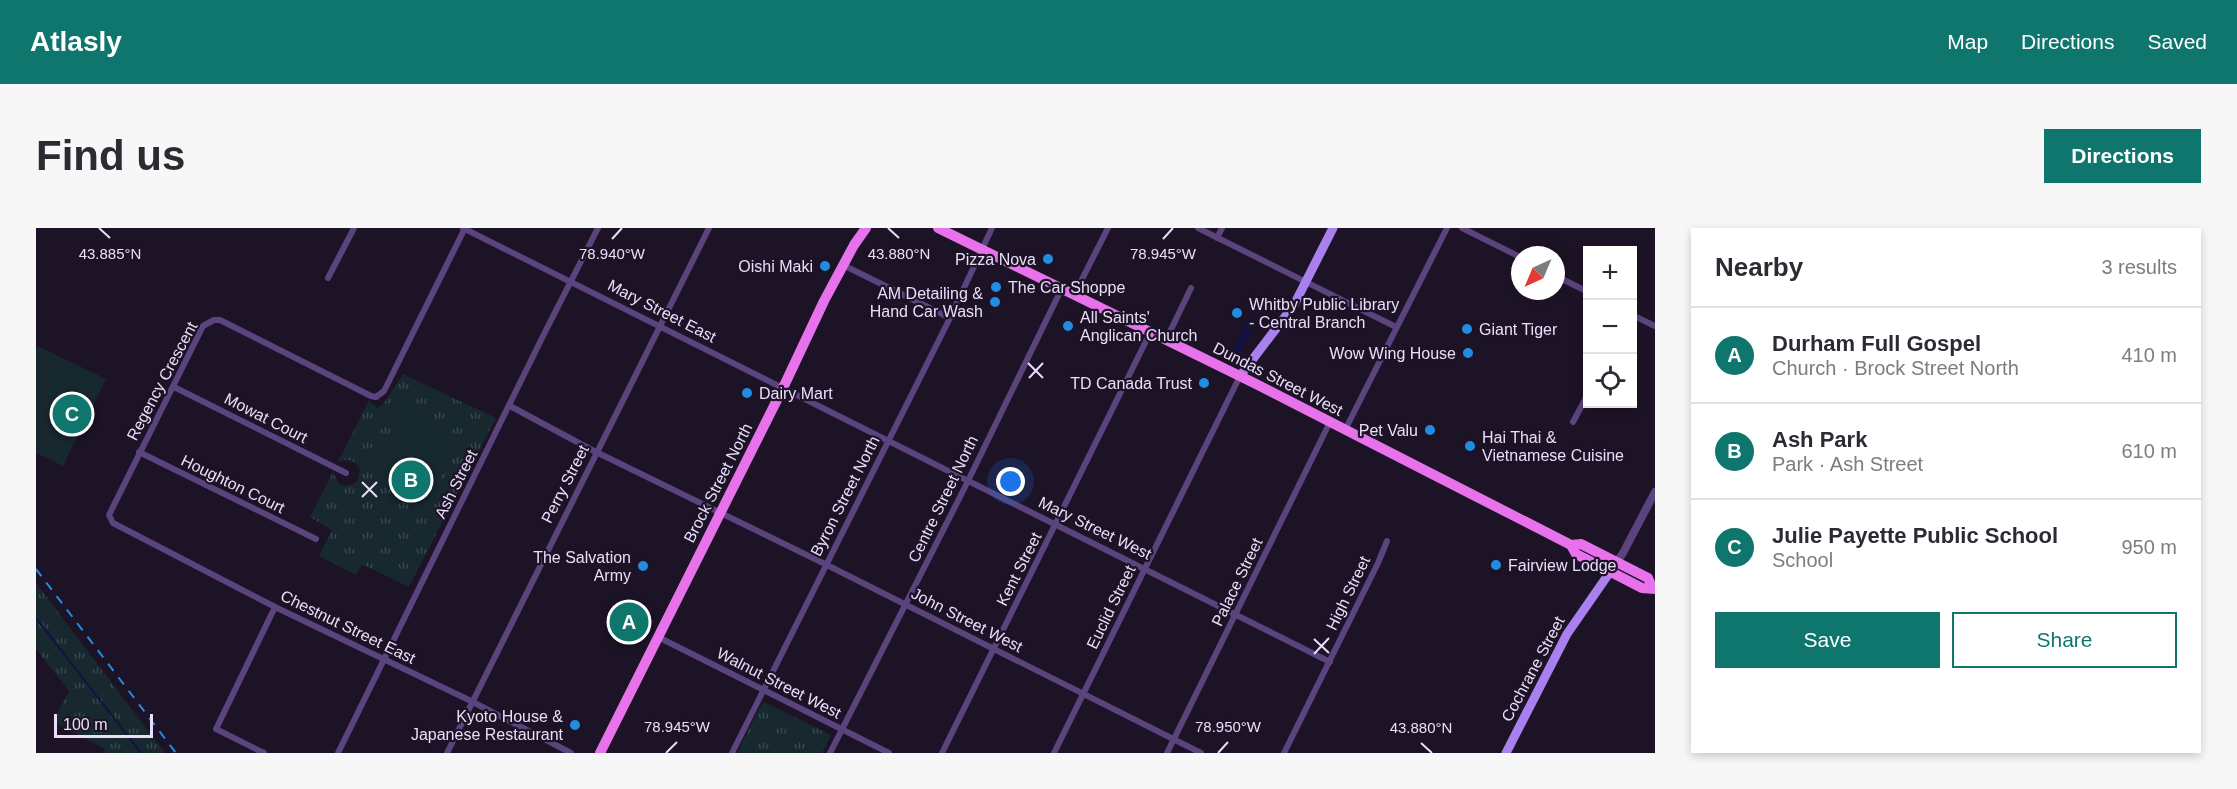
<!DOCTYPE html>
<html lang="en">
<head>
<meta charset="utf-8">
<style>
	body { margin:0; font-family:Arial,sans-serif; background:#f7f7f7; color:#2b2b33 }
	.controls { position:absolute; right:18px; top:18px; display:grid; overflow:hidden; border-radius:0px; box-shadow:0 3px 9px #0003 }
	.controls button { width:54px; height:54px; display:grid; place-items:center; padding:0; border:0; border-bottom:2px solid #e1e1e2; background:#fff; color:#2b2b33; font:30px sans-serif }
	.compass { position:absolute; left:1475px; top:18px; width:54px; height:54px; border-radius:50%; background:#fff; box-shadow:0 3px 9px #0003; rotate:224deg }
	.scale { position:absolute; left:18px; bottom:15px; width:99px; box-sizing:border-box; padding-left:6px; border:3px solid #eaddfa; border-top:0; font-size:16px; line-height:21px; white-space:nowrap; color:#eaddfa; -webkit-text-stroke:4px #1d1326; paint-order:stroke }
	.you { position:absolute; left:975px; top:254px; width:21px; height:21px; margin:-15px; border:4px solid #fff; border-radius:50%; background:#1a73e8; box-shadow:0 0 0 9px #1a73e833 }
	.badge { display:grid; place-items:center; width:39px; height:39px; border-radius:50%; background:#0f766e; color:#fff; font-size:20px; font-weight:700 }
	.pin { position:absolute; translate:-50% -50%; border:3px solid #fff; box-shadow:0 2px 6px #0006 }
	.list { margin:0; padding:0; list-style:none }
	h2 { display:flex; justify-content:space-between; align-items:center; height:78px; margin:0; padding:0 24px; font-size:26px }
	h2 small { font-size:20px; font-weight:400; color:#7c7c81 }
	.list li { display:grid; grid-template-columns:39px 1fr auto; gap:18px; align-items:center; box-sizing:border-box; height:96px; padding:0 24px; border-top:2px solid #e1e1e2 }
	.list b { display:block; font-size:22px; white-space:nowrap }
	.list p { margin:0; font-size:20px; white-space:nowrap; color:#7c7c81 }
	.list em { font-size:20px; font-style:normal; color:#7c7c81 }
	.actions { display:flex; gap:12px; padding:18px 24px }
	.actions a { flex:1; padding:14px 0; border:2px solid #0f766e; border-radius:0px; text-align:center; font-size:21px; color:#0f766e }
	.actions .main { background:#0f766e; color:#fff }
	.icon { flex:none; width:33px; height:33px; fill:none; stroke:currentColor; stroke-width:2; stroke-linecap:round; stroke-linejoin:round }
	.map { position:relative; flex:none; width:1619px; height:525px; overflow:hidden; border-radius:0px }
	header { display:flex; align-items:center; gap:36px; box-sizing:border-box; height:84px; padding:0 30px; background:#0f766e; color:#fff }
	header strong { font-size:28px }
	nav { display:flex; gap:33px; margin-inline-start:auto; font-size:21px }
	.intro { display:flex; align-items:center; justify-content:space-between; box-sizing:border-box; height:144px; padding:0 36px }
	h1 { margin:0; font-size:42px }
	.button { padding:15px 27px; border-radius:0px; background:#0f766e; color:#fff; font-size:21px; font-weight:700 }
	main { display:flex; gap:36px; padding:0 36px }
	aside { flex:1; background:#fff; border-radius:0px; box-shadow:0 3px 9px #0003 }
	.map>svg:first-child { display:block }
	.grass { fill:url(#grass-tufts) }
	.pitch { fill:#17282f }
	.water { fill:#121340 }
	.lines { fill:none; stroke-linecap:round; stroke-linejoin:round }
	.stream { stroke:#121340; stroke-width:2 }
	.minor { stroke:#5b447e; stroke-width:6 }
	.tertiary { stroke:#5b447e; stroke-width:8 }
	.secondary { stroke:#a980ee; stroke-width:9 }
	.primary { stroke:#e872ec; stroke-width:10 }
	.rail { stroke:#228ce1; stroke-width:2; stroke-dasharray:9 8; stroke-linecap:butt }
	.ticks { fill:none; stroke:#eaddfa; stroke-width:2 }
	.poi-dot { fill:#228ce1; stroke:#1d1326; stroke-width:2 }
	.labels { text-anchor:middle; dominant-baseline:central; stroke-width:4.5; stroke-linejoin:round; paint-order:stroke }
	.poi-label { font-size:16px; fill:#eaddfa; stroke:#1d1326; text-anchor:end }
	.street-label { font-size:16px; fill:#eaddfa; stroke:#1d1326 }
	.ticks-label { font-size:15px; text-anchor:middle; fill:#eaddfa; stroke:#1d1326; stroke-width:4.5; stroke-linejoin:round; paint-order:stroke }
</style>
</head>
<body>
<header>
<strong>Atlasly</strong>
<nav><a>Map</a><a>Directions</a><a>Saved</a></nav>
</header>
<div class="intro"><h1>Find us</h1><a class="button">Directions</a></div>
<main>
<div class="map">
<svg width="1619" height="525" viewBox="0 0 1619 525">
	<defs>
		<pattern id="grass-tufts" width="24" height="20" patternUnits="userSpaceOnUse" patternTransform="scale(1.5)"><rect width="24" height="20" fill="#17282f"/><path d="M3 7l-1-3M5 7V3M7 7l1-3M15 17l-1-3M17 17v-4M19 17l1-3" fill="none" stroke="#39474e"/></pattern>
	</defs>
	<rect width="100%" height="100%" fill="#1d1326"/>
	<g class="grass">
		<path d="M367,146L460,190L373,359L326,336L320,347L283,328L296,302L274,289L297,244L303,256C311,259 316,258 322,252L324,241C319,232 312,230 302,234L333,172L341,180L348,175Z"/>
		<polygon points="0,355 129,525 67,525 69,521 17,493 33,463 0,421"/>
		<polygon points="728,474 795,507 786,525 701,525 724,479"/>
	</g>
	<g class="pitch">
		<polygon points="2,118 70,151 27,238 0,225 0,122"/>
		<path d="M365,179C390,187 419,212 408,242C406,249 400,256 395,262L345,240L342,233Z"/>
	</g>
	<polygon class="water" points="1212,89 1217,91 1211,101 1217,104 1203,125 1197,121"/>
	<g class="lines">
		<polyline class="stream" points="0,390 105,525"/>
		<g class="minor">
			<polyline points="427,0 1294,434"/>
			<polyline points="429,0 355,149 348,163 340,169 335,168 184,92 178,92 167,98 73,287 77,295 239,379 435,473 535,525"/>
			<polyline points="1162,0 1360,99"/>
			<polyline points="1426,0 1484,29"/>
			<polyline points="1181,10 1186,0"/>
			<polyline points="807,37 914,90"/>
			<polyline points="1520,48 1552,64"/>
			<polyline points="292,50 318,0"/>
			<polyline points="1038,67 1072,0"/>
			<polyline points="1596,87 1619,98"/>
			<polyline points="1130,112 1155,60"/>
			<polyline points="138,159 310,245"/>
			<polyline points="474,178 556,222 783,333 1165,525"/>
			<polyline points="1537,194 1552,166"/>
			<polyline points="1309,202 1411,0"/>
			<polyline points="103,224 280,311"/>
			<polyline points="622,409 853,525"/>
			<polyline points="228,525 180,501 239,379"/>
			<polyline points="302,525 508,106 562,0"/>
			<polyline points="411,525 673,0"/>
			<polyline points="696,525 913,92 956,0"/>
			<polyline points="794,525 928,261 1026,60"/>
			<polyline points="906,525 1114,105"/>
			<polyline points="1018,525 1204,148"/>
			<polyline points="1131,525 1294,194"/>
			<polyline points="1248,525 1342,335 1351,313"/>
		</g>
		<polyline class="tertiary" points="1574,344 1587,325 1619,264"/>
		<g class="secondary">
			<polyline points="1204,148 1258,77 1297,0"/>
			<polyline points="1470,525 1531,406 1574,344"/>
		</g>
		<g class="primary">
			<polyline points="902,0 1218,155 1535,317 1540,326 1606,360 1619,361"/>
			<polyline points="1535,317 1545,316 1612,350 1616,359"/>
			<polyline points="564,525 747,160 788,73 818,17 830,0"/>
		</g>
		<polyline class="rail" points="0,341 140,525"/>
	</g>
	<path class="ticks" d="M63,0L74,10M852,0L863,10M576,11L586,0M1127,11L1137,0M992,135L1007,150M993,150L1007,135M326,254L341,269M326,269L341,254M1278,411L1293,425M1278,426L1293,410M1385,515L1396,525M630,525L641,514M1182,525L1192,514"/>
	<g class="poi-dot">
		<circle cx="1012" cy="31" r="6"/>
		<circle cx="789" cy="38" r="6"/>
		<circle cx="960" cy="59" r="6"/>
		<circle cx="959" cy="74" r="6"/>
		<circle cx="1201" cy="85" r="6"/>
		<circle cx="1032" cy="98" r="6"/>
		<circle cx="1431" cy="101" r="6"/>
		<circle cx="1432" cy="125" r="6"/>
		<circle cx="1168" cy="155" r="6"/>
		<circle cx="711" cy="165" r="6"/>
		<circle cx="1394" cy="202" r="6"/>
		<circle cx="1434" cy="218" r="6"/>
		<circle cx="1460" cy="337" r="6"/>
		<circle cx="607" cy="338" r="6"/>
		<circle cx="539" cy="497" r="6"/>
	</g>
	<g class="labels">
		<g class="poi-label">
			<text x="1000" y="31">Pizza Nova</text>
			<text x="777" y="38">Oishi Maki</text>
			<text x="972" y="59" text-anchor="start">The Car Shoppe</text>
			<text x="947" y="65">AM Detailing &amp;<tspan x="947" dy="18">Hand Car Wash</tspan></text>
			<text x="1213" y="76" text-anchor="start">Whitby Public Library<tspan x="1213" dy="18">- Central Branch</tspan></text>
			<text x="1044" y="89" text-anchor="start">All Saints'<tspan x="1044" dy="18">Anglican Church</tspan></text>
			<text x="1443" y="101" text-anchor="start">Giant Tiger</text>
			<text x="1420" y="125">Wow Wing House</text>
			<text x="1156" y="155">TD Canada Trust</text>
			<text x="723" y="165" text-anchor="start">Dairy Mart</text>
			<text x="1382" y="202">Pet Valu</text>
			<text x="1446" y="209" text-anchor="start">Hai Thai &amp;<tspan x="1446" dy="18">Vietnamese Cuisine</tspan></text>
			<text x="595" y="329">The Salvation<tspan x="595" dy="18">Army</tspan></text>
			<text x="1472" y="337" text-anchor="start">Fairview Lodge</text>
			<text x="527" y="488">Kyoto House &amp;<tspan x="527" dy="18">Japanese Restaurant</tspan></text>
		</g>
		<g class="street-label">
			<text transform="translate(626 83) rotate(27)">Mary Street East</text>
			<text transform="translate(1242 151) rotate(27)">Dundas Street West</text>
			<text transform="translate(126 153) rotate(-62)">Regency Crescent</text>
			<text transform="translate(230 190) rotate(27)">Mowat Court</text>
			<text transform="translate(682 255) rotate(-63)">Brock Street North</text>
			<text transform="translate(197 256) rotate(26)">Houghton Court</text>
			<text transform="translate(420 256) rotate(-63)">Ash Street</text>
			<text transform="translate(529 256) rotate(-63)">Perry Street</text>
			<text transform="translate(809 268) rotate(-63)">Byron Street North</text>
			<text transform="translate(907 271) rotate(-64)">Centre Street North</text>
			<text transform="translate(1059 300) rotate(26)">Mary Street West</text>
			<text transform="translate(983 341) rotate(-63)">Kent Street</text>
			<text transform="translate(1201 354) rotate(-64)">Palace Street</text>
			<text transform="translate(1312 365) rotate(-64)">High Street</text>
			<text transform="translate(1075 379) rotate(-64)">Euclid Street</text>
			<text transform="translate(931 392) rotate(27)">John Street West</text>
			<text transform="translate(312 399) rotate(26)">Chestnut Street East</text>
			<text transform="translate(1497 441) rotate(-62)">Cochrane Street</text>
			<text transform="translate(743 455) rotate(27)">Walnut Street West</text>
		</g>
	</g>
	<g class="ticks-label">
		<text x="74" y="31">43.885°N</text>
		<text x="863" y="31">43.880°N</text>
		<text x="576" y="31">78.940°W</text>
		<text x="1127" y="31">78.945°W</text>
		<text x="641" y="504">78.945°W</text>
		<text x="1192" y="504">78.950°W</text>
		<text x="1385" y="505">43.880°N</text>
	</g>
</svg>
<div class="controls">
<button>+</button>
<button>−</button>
<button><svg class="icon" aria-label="locate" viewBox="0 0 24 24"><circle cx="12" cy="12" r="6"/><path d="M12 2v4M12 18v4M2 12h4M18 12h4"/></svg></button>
</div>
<svg class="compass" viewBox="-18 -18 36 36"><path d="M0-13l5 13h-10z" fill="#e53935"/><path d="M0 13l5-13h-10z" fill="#7c7c81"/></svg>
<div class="scale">100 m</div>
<div class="you"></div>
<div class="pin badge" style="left:593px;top:394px">A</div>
<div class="pin badge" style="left:375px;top:252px">B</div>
<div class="pin badge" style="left:36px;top:186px">C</div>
</div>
<aside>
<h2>Nearby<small>3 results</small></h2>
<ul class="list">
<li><span class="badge">A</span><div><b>Durham Full Gospel</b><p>Church · Brock Street North</p></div><em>410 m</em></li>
<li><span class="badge">B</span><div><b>Ash Park</b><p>Park · Ash Street</p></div><em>610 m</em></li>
<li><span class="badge">C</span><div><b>Julie Payette Public School</b><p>School</p></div><em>950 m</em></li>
</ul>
<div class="actions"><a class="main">Save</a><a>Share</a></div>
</aside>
</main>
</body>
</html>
